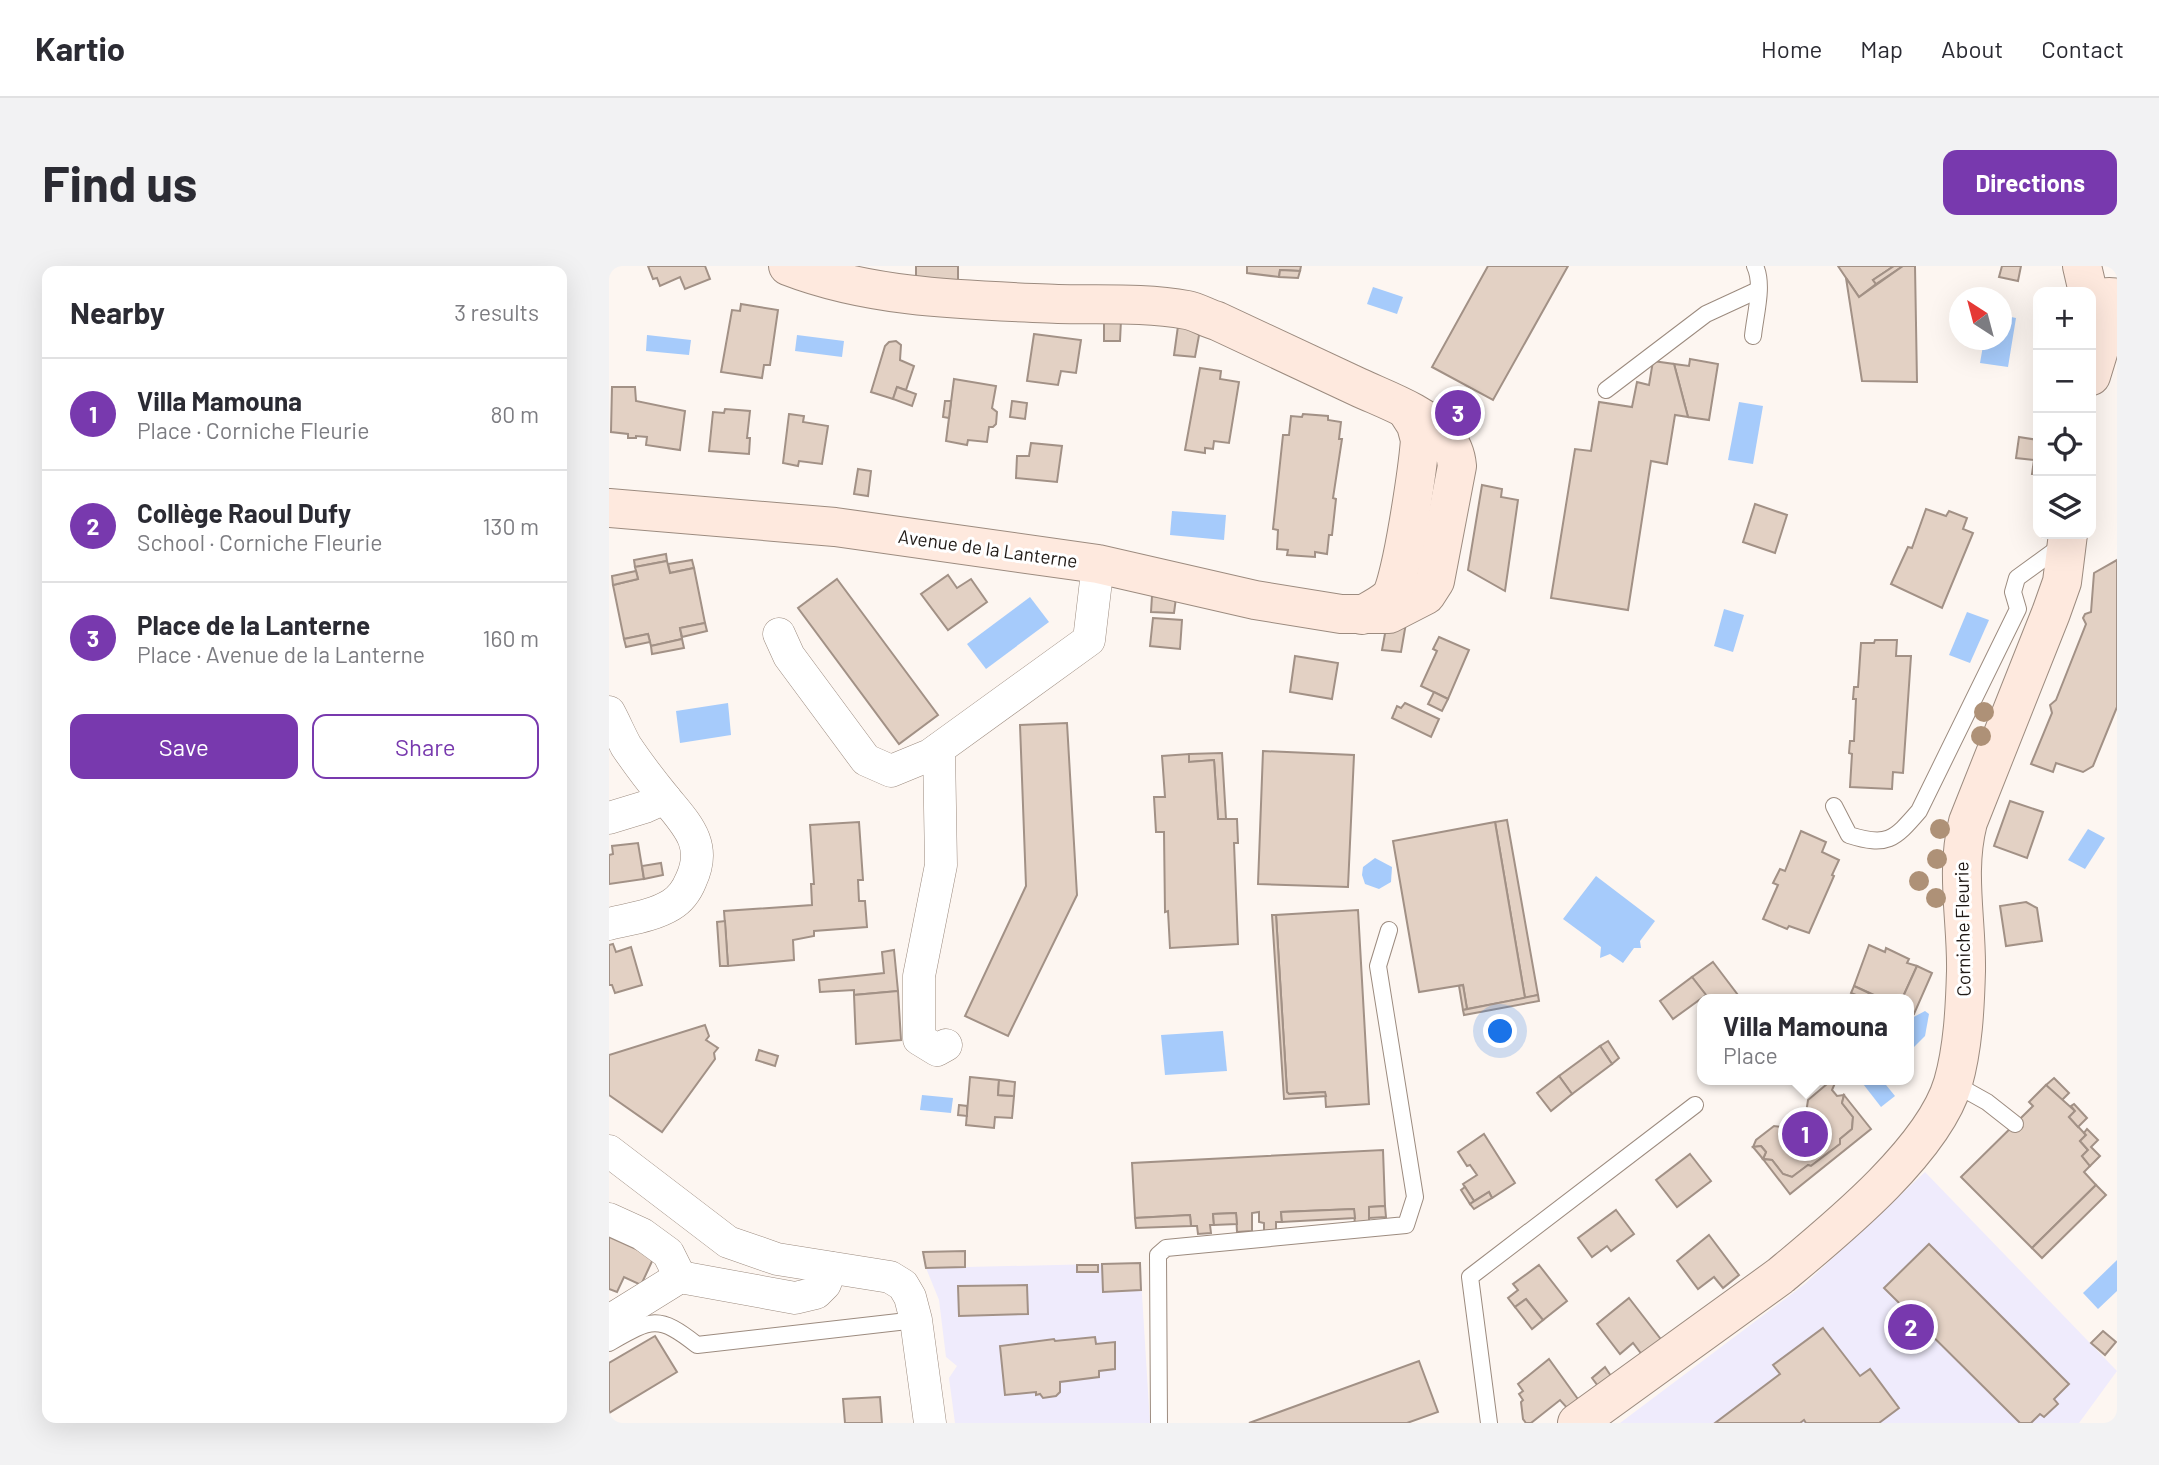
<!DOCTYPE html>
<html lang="en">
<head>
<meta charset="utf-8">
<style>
	body { margin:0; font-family:Barlow,sans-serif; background:#f2f2f3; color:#2b2b33 }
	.controls { position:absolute; right:21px; top:21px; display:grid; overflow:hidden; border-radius:14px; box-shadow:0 7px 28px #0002 }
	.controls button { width:63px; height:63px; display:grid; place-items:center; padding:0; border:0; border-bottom:2px solid #e1e1e2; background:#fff; color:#2b2b33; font:35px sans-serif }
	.compass { position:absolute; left:1340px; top:21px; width:63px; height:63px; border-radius:50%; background:#fff; box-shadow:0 7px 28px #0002; rotate:324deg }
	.you { position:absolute; left:892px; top:766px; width:24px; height:24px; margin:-18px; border:5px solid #fff; border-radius:50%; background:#1a73e8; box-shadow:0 0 0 10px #1a73e833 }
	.badge { display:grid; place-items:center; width:46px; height:46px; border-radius:50%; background:#7839ae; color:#fff; font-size:23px; font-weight:700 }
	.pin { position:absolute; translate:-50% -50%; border:4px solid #fff; box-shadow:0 2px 7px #0006 }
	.popup { position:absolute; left:1088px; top:728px; width:217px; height:91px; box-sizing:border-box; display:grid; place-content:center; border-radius:14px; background:#fff; filter:drop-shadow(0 2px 5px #0005); font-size:23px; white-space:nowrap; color:#7c7c81 }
	.popup b { font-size:26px; color:#2b2b33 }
	.popup::after { content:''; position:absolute; left:50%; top:100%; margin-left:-14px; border:14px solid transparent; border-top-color:#fff }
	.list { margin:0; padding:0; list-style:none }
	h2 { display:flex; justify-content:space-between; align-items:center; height:91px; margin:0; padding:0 28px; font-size:30px }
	h2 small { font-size:23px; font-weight:400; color:#7c7c81 }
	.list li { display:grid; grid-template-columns:46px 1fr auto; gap:21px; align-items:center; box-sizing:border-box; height:112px; padding:0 28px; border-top:2px solid #e1e1e2 }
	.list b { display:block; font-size:26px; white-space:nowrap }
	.list p { margin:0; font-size:23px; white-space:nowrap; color:#7c7c81 }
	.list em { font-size:23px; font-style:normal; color:#7c7c81 }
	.actions { display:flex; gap:14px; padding:21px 28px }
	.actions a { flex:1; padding:16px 0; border:2px solid #7839ae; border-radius:14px; text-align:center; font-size:24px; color:#7839ae }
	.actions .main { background:#7839ae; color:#fff }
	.icon { flex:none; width:38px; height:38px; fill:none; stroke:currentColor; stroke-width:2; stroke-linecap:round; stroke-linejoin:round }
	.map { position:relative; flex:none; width:1508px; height:1157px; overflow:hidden; border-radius:14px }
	header { display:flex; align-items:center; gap:42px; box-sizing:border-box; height:98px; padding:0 35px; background:#fff; border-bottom:2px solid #e1e1e2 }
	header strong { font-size:33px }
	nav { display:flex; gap:38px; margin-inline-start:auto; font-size:24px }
	.intro { display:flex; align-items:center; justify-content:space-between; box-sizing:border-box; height:168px; padding:0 42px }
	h1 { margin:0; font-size:49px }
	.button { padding:18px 32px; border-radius:14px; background:#7839ae; color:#fff; font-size:24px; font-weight:700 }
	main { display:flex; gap:42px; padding:0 42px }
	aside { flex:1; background:#fff; border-radius:14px; box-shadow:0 7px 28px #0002 }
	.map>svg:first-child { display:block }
	.education { fill:#efebfc }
	.water { fill:#a6cbfb }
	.building { fill:#e3d1c4; stroke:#a29186; stroke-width:2 }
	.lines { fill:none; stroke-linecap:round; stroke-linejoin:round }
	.lane-casing { stroke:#9c8b7f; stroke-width:18 }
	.street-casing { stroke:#9c8b7f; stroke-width:33 }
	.secondary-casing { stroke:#9c8b7f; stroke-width:40 }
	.lane { stroke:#fff; stroke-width:16 }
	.street { stroke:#fff; stroke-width:32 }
	.secondary { stroke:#fee9de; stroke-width:38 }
	.tree { fill:#ae9177 }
	.labels { text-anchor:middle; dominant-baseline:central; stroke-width:6; stroke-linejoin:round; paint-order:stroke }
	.street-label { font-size:19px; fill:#201a16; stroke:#fff }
</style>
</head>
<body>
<header>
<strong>Kartio</strong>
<nav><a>Home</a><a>Map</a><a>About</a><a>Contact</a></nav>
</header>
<div class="intro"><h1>Find us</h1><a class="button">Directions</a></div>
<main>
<aside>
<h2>Nearby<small>3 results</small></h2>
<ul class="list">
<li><span class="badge">1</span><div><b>Villa Mamouna</b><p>Place · Corniche Fleurie</p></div><em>80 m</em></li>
<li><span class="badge">2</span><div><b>Collège Raoul Dufy</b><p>School · Corniche Fleurie</p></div><em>130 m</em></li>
<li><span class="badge">3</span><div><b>Place de la Lanterne</b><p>Place · Avenue de la Lanterne</p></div><em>160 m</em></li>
</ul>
<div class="actions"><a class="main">Save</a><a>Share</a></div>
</aside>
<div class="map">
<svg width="1508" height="1157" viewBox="0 0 1508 1157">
	<rect width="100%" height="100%" fill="#fdf6f1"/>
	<g class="education">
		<polygon points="1316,906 1508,1105 1470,1157 1011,1157 1196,1018"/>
		<polygon points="531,997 541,1157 346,1157 340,1112 348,1100 337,1091 330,1034 317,1002"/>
	</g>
	<g class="water">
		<polygon points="764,21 794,31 788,48 758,38"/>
		<polygon points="1393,49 1407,52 1399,101 1371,97 1375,74 1392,74"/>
		<polygon points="38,69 82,74 80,89 37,85"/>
		<polygon points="188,69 235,75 233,91 186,85"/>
		<polygon points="1130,136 1154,140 1144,198 1119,194"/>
		<polygon points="563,245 617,249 615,274 561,269"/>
		<polygon points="421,331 440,356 377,403 358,378"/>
		<polygon points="1115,343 1135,349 1124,386 1105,380"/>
		<polygon points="1358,346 1380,354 1361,397 1340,389"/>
		<polygon points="119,437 122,469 71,477 67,445"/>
		<polygon points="1479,563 1496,572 1476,603 1459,594"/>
		<polygon points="766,592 783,601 782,616 770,623 756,618 753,609 754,601"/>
		<polygon points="987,610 1046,655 1031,675 1032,682 1025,682 1014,697 1001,688 991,692 992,681 954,653"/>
		<polygon points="1316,745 1320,748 1316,770 1303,783 1299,782 1299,754"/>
		<polygon points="614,765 618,805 556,809 552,769"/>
		<polygon points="1251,814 1273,814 1286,830 1272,841"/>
		<polygon points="313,829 344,832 342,847 311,844"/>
		<polygon points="1508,994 1508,1025 1489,1043 1474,1027"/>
	</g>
	<g class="building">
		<polygon points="39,0 96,0 101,13 76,23 71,11 51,20 48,12 44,13"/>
		<polygon points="307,0 349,0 349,16 307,15"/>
		<polygon points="638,0 692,0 691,5 671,4 670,11 638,7"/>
		<polygon points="879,0 959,0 884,134 823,101"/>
		<polygon points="1229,0 1285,0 1264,14 1267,18 1250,31"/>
		<polygon points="1285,0 1294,0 1267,18 1264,14"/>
		<polygon points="1294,0 1306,0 1308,116 1253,115 1237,12 1250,31"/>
		<polygon points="1393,0 1412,0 1409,15 1390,11"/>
		<polygon points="671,4 691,5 689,12 670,11"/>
		<polygon points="132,38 169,44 161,99 155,99 153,112 112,106 123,44 131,45"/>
		<polygon points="495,52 512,54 511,75 495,75"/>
		<polygon points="569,60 591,64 586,91 565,89"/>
		<polygon points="425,68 472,74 467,107 452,105 449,119 418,115"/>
		<polygon points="287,75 292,79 291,94 305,100 297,124 288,121 284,133 262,126 276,80 280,76"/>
		<polygon points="1081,93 1109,98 1100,154 1079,151 1065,98 1080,100"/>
		<polygon points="1044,95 1065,98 1079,151 1066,149 1058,198 1042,195 1019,344 942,332 966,183 982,185 990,136 1023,141 1028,116 1040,119"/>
		<polygon points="591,102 612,105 611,113 630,116 620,177 605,175 604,183 596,182 596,187 576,184"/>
		<polygon points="345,113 387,120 383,142 388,146 387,158 384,161 380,161 378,176 359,174 358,179 337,175"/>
		<polygon points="3,121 26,121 27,135 76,145 71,184 37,179 38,171 27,170 27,172 19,172 19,168 2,166"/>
		<polygon points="288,121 307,128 303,140 284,133"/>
		<polygon points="336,135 342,135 340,152 334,151"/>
		<polygon points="403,135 418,137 416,153 401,151"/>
		<polygon points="116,143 141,145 138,172 141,172 140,188 100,185 104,146 115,147"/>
		<polygon points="180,148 195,150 194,156 219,160 213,198 190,195 189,200 174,197"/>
		<polygon points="694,148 719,150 719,154 732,156 730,173 733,173 724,232 727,233 723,269 720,269 718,288 706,286 706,291 678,289 679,284 668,283 669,264 664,263 674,169 680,169 682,150 693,151"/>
		<polygon points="1410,171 1429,174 1429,208 1423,208 1425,194 1407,192"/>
		<polygon points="422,177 453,180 448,216 407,212 408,190 420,190"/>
		<polygon points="249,203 262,205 259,230 245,228"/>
		<polygon points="873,219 893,223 892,231 909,234 896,325 859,304"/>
		<polygon points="1146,238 1178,249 1166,287 1134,276"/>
		<polygon points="1317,243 1337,250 1340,245 1358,252 1354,263 1364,267 1333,342 1282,318 1299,281 1303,282"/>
		<polygon points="57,288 58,295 26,301 25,294"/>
		<polygon points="83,294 85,302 61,307 59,298"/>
		<polygon points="1508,294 1508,441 1484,500 1474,506 1447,497 1444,506 1422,498 1443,447 1441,439 1447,434 1477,358 1474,352 1476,348 1482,346 1485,307"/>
		<polygon points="58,295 61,307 85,302 96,357 71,362 73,373 42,380 39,368 15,373 4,319 29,313 26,301"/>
		<polygon points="27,305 29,313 4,319 3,310"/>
		<polygon points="339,309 348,322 362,313 378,336 339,364 312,328"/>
		<polygon points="228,313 329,449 290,478 189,342"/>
		<polygon points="543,330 567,332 565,347 542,346"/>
		<polygon points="544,352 573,354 571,383 541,380"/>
		<polygon points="96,357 98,365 73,371 71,362"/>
		<polygon points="797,357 792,386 773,384 777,362"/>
		<polygon points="39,368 41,376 17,381 15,373"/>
		<polygon points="830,371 860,384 839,433 812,420 828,385 824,383"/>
		<polygon points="73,373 75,382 43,388 42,380"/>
		<polygon points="1266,374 1288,374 1287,390 1302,390 1294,507 1284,506 1283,523 1241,521 1243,488 1240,487 1241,475 1245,475 1247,433 1244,433 1245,421 1249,421 1252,377 1265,377"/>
		<polygon points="686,390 729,397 723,433 681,426"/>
		<polygon points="825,426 839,433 833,445 819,438"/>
		<polygon points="796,437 830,453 822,471 783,452 788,440 792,442"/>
		<polygon points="458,457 468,629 399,770 356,750 417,620 411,459"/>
		<polygon points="654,485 745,489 739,621 649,618"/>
		<polygon points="613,487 617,553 609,553 605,494 580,496 580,488"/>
		<polygon points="580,488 580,496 605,494 609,553 628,553 629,577 625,577 629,678 561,682 559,645 556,646 555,566 547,566 545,531 556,531 553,490"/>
		<polygon points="1401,535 1434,546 1418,592 1385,580"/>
		<polygon points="898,554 929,729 916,732 886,556"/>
		<polygon points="250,556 254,614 249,614 250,635 256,635 258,661 205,665 205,670 184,674 185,694 119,700 115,645 203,639 202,618 205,618 201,559"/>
		<polygon points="886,556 916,732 858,743 854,719 810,726 784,575"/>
		<polygon points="1192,565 1217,576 1213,586 1230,594 1223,609 1225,610 1200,667 1180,660 1178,663 1154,653 1169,619 1164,617 1171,603 1176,605"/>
		<polygon points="29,577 35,613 0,618 0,589 4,588 3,580"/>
		<polygon points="52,597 54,609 35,613 33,600"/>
		<polygon points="1417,636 1428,642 1433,675 1397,680 1391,640"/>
		<polygon points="749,644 760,838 717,841 716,826 680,828 678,826 667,649"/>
		<polygon points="663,649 667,649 678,826 680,828 716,826 717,830 675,833"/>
		<polygon points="116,655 119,700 111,700 108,656"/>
		<polygon points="4,678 7,686 22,681 33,719 6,727 3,719 0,719 0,679"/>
		<polygon points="1260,679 1276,686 1277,682 1300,693 1298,697 1308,700 1293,733 1274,733 1245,720"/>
		<polygon points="285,684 289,725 245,729 245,724 211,726 210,714 275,707 273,686"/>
		<polygon points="1104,696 1132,733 1100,733 1083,711"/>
		<polygon points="1308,700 1323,707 1305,748 1299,745 1299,733 1293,733"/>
		<polygon points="1083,711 1097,729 1064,753 1051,735"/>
		<polygon points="854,719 858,743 854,744 850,720"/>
		<polygon points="1245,720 1260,727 1257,733 1242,727"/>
		<polygon points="289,725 292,774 247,778 245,729"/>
		<polygon points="929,729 930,735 855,749 854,744"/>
		<polygon points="96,759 100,770 97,774 109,782 105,787 106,793 53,866 0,829 0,789"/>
		<polygon points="999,775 1010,792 1003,798 991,780"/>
		<polygon points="991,780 1003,798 963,828 950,810"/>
		<polygon points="150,784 169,790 166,800 147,794"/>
		<polygon points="950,810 963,828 942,845 928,827"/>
		<polygon points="361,811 390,814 389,829 405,830 403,852 386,851 385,862 357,859"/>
		<polygon points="1445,812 1460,827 1452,835 1437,819"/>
		<polygon points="390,814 406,816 405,830 389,829"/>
		<polygon points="1226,817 1223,824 1228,830 1235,829 1233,837 1244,851 1243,863 1231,873 1231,878 1202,900 1199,899 1183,911 1174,908 1163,894 1154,893 1157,886 1152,880 1144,881 1147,874 1165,860 1179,862 1197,847 1199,834 1218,818"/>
		<polygon points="1437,819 1466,845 1460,851 1477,869 1471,875 1479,884 1473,890 1481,900 1475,906 1487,919 1423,982 1352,911 1424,840 1420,836"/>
		<polygon points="1235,829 1262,863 1181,928 1154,893 1163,894 1174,908 1183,911 1199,899 1202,900 1231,878 1231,873 1243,863 1244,851 1233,837"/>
		<polygon points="1465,838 1478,852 1469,861 1460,851 1466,845 1462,840"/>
		<polygon points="350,839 358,840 358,850 349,849"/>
		<polygon points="1478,863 1489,874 1482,881 1491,890 1481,900 1473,890 1479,884 1471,875 1477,869 1475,867"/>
		<polygon points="875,868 906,917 883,932 880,926 865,935 854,918 868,909 861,899 858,900 849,886"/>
		<polygon points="1152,880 1157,886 1154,893 1144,881"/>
		<polygon points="774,884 776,940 760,941 760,960 746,961 745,943 672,946 673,956 667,956 667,964 655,965 655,957 650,956 650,946 643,947 643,965 628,966 627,947 604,948 605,959 601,959 602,967 589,968 588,960 582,960 581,949 526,952 523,897"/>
		<polygon points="1081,888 1102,915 1068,941 1047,914"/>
		<polygon points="1487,919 1497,929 1433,992 1423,982"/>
		<polygon points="856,921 865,935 861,938 852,924"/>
		<polygon points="880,926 883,932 865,943 861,938"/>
		<polygon points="776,940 777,951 760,952 760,941"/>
		<polygon points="745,943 746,952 673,956 672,946"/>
		<polygon points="1007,944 1025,968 1002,985 998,980 983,991 969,972"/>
		<polygon points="627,947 628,958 605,959 604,948"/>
		<polygon points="581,949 582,960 527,962 526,952"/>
		<polygon points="1100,969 1130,1009 1114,1022 1105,1011 1089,1023 1068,995"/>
		<polygon points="0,971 45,991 32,1019 15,1011 8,1026 0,1023"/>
		<polygon points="1320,978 1460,1118 1445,1133 1449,1138 1435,1151 1431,1148 1422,1157 1411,1157 1275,1022"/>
		<polygon points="356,985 356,1001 317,1002 314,986"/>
		<polygon points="531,997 532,1024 494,1026 493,998"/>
		<rect x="468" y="999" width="21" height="7"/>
		<polygon points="930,999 958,1035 934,1054 917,1033 906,1041 899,1032 909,1024 904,1018"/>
		<polygon points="418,1019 419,1048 350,1050 349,1020"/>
		<polygon points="1020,1032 1054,1076 1034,1090 1024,1077 1011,1088 988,1058"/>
		<polygon points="917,1033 934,1054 923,1063 906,1041"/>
		<polygon points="1214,1062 1251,1110 1261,1103 1290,1142 1270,1157 1197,1157 1195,1154 1191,1157 1106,1157 1171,1108 1164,1099"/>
		<polygon points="1494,1065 1507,1076 1496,1089 1482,1077"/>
		<polygon points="46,1070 68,1106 0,1147 0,1097"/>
		<polygon points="486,1071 487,1078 506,1076 506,1103 490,1105 490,1111 451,1116 451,1126 447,1130 434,1132 431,1128 427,1129 427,1126 396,1129 391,1080 445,1073 446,1075"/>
		<polygon points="940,1093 971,1136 960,1144 951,1134 922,1157 917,1157 914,1153 912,1136 914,1134 910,1128 914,1125 909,1118"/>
		<polygon points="810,1095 829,1146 798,1157 640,1157"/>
		<polygon points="996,1101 1002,1110 989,1120 983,1112"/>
		<polygon points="271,1131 273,1157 236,1157 234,1133"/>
	</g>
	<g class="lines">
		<g class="lane-casing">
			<g id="lane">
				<path d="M1144,70C1146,49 1155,19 1146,0"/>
				<polyline points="997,124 1097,48 1149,24"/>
				<path d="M1225,540L1240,569C1278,581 1285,574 1310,545L1409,343L1404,326L1408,312L1452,280"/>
				<polyline points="1344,817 1378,836 1406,858"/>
				<path d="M0,1077C42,1053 49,1048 88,1079L307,1054"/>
				<polyline points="550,1157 549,989 557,982 797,959 806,931 769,700 780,664"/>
				<polyline points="880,1157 861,1011 1086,839"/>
			</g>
		</g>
		<g class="street-casing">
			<g id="street">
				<polyline points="170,368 180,390 257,494 282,505 321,489 480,374 489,298"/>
				<path d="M0,446C6,457 11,469 17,480C29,498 43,516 56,532C77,558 99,578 82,614C78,624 72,633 62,639C44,650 20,653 0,658"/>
				<polyline points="330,483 332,599 310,710 310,773 328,784 337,779"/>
				<polyline points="0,552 36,541 56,532"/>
				<polyline points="0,885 119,976 168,993 281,1011 294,1019 301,1031 307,1054 321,1157"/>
				<polyline points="0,953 33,968 59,987 71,1011"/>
				<polyline points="0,1055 71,1011 186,1032 207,1027 216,1018 222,1002"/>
			</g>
		</g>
		<g class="secondary-casing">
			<g id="secondary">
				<polyline points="1473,0 1479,26"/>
				<path d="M1508,32C1496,29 1488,32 1483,44C1483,59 1494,68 1508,62"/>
				<polyline points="1482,110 1496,64"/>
				<path d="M0,242L226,261L489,298L646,334L732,348H780L817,329L826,315L848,200C847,189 844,180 836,171C815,147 777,134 749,121C702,99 655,77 608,55C598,52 588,46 578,44C536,36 491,39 449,38C360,34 264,33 179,0"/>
				<path d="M753,349C762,344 774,338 781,331C793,315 809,199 811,174L807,159L798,145"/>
				<path d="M968,1157L1171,1010C1225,965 1324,885 1344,817C1354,782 1356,742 1357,705C1358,655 1346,606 1359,556L1442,347L1453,316L1459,268"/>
			</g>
		</g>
		<use href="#lane" class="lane"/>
		<use href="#street" class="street"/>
		<use href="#secondary" class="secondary"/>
	</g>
	<g class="tree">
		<circle cx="1375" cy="446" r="10"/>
		<circle cx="1372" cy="470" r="10"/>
		<circle cx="1331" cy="563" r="10"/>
		<circle cx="1328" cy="593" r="10"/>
		<circle cx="1310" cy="615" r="10"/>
		<circle cx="1327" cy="632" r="10"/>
	</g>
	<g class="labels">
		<g class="street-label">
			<text transform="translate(379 282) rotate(8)">Avenue de la Lanterne</text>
			<text transform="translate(1353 663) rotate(-91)">Corniche Fleurie</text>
		</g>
	</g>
</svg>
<div class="controls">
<button>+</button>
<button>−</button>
<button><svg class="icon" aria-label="locate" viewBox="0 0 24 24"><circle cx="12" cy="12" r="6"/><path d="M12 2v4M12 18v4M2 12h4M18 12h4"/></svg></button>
<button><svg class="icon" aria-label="layers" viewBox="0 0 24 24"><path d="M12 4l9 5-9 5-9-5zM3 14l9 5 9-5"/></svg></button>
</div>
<svg class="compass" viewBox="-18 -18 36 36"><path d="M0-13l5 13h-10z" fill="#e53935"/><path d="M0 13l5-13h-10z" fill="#7c7c81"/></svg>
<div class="you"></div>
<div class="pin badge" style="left:1196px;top:868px">1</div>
<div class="popup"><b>Villa Mamouna</b>Place</div>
<div class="pin badge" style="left:1302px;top:1061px">2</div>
<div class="pin badge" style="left:849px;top:147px">3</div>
</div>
</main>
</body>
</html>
